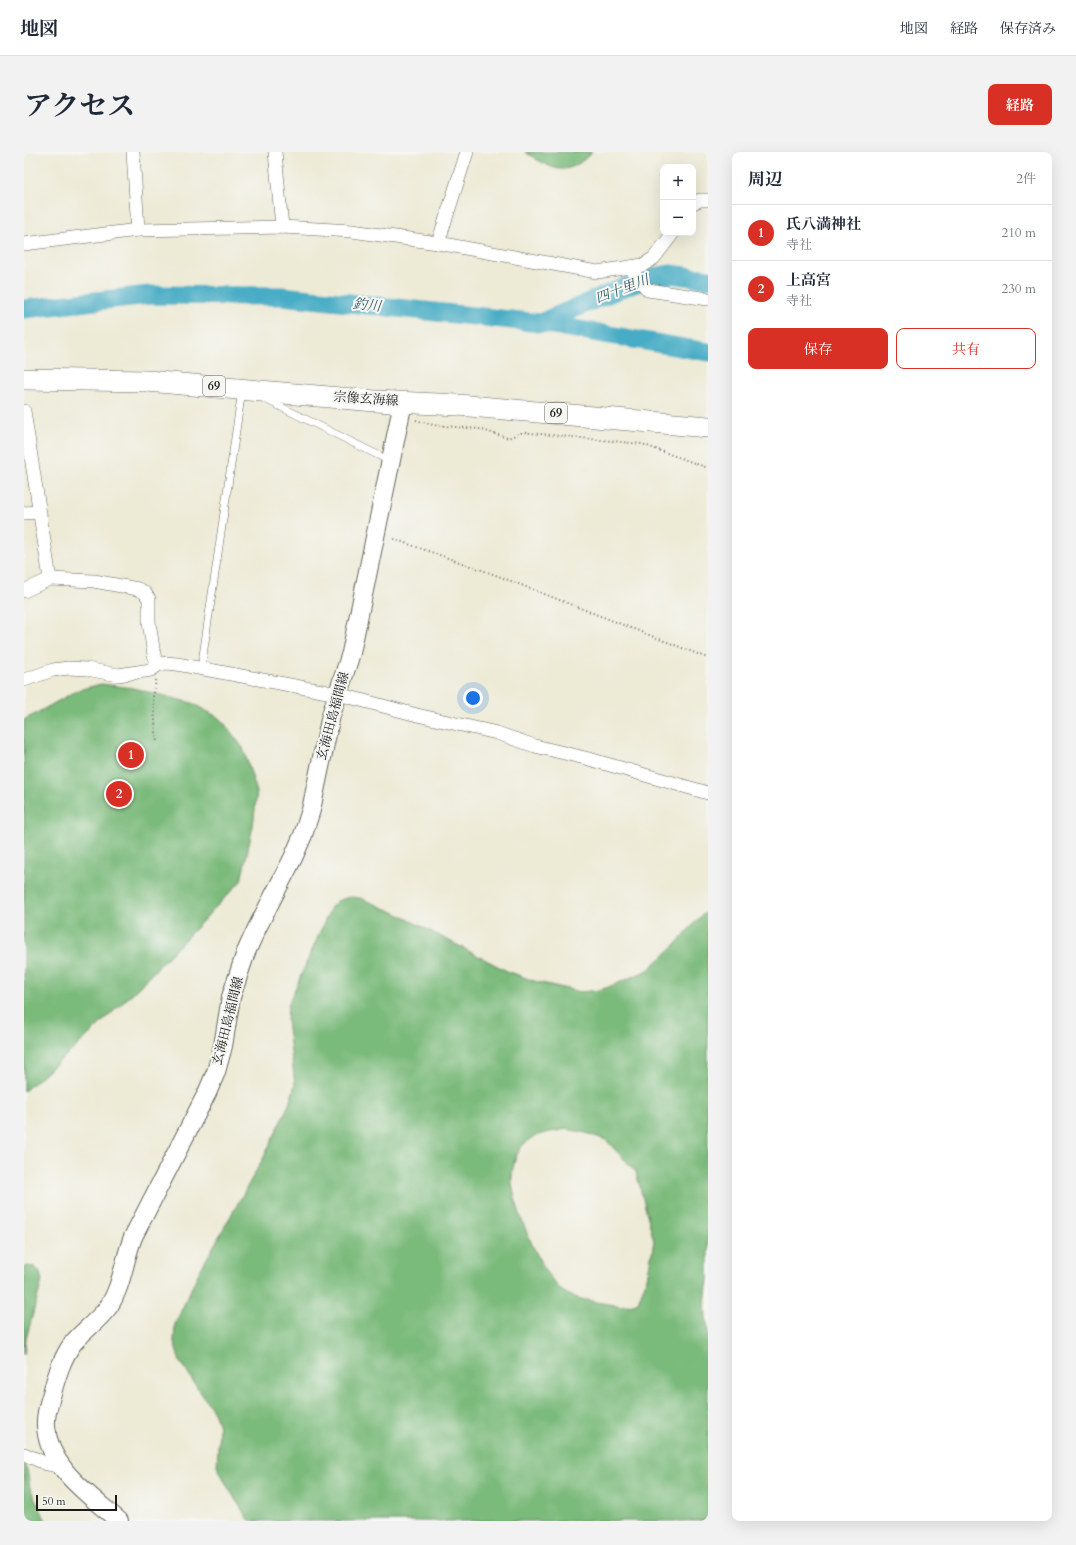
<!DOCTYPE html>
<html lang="ja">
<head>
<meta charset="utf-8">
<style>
	body { margin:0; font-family:Cardo,"Noto Serif JP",serif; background:#f2f2f3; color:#1f2937 }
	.controls { position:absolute; right:12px; top:12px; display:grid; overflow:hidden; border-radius:8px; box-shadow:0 4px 16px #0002 }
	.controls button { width:36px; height:36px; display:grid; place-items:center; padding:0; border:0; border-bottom:1px solid #e0e1e3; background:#fff; color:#1f2937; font:20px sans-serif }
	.scale { position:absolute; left:12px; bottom:10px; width:81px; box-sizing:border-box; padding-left:4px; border:2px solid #1c1c1c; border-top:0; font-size:11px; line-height:14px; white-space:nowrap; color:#1c1c1c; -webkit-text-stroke:3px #f6f6f2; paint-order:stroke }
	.you { position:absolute; left:449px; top:546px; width:14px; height:14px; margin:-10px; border:3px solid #fff; border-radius:50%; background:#1a73e8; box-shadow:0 0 0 6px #1a73e833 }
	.badge { display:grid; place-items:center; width:26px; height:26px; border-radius:50%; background:#d93025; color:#fff; font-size:13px; font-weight:700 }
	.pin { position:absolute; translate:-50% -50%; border:2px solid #fff; box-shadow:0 1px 4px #0006 }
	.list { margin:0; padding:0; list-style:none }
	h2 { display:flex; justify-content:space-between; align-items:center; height:52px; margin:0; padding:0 16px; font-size:17px }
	h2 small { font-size:13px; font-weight:400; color:#747a83 }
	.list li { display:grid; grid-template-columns:26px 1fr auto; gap:12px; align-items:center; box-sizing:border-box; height:56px; padding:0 16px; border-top:1px solid #e0e1e3 }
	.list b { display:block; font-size:15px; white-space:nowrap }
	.list p { margin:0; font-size:13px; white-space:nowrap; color:#747a83 }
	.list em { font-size:13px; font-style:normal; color:#747a83 }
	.actions { display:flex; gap:8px; padding:12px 16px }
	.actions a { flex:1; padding:9px 0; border:1px solid #d93025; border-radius:8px; text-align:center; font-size:14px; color:#d93025 }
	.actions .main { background:#d93025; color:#fff }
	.map { position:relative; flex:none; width:684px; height:1369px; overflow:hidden; border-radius:8px }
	header { display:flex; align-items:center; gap:24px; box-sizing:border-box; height:56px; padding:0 20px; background:#fff; border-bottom:1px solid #e0e1e3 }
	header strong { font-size:19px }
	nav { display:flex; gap:22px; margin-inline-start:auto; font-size:14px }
	.intro { display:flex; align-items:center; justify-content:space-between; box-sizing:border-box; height:96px; padding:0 24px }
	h1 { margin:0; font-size:28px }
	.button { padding:10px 18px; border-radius:8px; background:#d93025; color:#fff; font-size:14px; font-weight:700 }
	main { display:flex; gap:24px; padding:0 24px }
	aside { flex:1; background:#fff; border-radius:8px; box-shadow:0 4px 16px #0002 }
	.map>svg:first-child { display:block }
	.forest { fill:#7aba7a; stroke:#4b6b4b; fill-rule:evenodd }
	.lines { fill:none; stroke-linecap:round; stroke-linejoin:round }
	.river { stroke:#46acc5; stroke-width:19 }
	.service-casing { stroke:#65645d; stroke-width:8 }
	.minor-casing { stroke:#65645d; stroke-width:14 }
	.secondary-casing { stroke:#65645d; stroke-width:20 }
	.primary-casing { stroke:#65645d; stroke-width:22 }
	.path { stroke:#65645d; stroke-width:2; stroke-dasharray:1 3; stroke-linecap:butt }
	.service { stroke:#fff; stroke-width:7 }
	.minor { stroke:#fff; stroke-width:13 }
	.secondary { stroke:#fff; stroke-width:18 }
	.primary { stroke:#fff; stroke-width:21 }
	.labels { text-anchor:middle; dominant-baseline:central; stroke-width:4; stroke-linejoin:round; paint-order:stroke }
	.shield { fill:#f6f6f2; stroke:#5d5d5c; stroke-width:1 }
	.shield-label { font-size:12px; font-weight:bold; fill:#1c1c1c }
	.street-label { font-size:13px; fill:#1c1c1c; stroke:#f6f6f2 }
	.water-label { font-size:14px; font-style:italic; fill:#2f5d68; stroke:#f6f6f2 }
</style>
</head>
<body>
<header>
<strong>地図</strong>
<nav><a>地図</a><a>経路</a><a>保存済み</a></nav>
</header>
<div class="intro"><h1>アクセス</h1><a class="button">経路</a></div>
<main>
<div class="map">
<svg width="684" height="1369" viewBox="0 0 684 1369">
	<rect width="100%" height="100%" fill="#f6f6f2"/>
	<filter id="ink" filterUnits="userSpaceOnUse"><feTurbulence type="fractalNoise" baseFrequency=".025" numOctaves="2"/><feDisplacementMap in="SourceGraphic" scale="8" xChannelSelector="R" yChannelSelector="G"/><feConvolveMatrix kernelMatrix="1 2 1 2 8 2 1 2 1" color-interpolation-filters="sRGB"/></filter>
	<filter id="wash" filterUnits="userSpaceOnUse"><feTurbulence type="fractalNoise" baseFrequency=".012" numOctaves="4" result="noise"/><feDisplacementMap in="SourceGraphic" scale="16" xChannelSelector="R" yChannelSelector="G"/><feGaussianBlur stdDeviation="0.9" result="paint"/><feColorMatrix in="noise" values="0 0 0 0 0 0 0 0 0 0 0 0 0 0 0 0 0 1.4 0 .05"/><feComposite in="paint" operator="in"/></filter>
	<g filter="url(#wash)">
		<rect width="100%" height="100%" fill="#edead6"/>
		<g class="forest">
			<path d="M501,0H568C542,27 529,18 501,0Z"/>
			<polygon points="77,532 109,536 168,551 197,567 219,596 233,640 229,674 217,729 112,838 53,894 0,939 0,568 54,538"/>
			<path d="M325,745L336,746L372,761L483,819L513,830L557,840L576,838L592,832L624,818L651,793L677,764L684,760V1128C681,1145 680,1160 684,1177V1369H225L205,1337L193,1314L195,1275L190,1260L156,1210L150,1190L151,1172L174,1122L240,1005L266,950L271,932L263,868L264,853L307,755L313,749ZM543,977L562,981L582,988L612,1020L630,1089L623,1126L614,1150C602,1156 590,1153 578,1151C564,1148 546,1147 535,1136C515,1115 492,1061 488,1031C487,1020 491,1002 498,994C510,981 528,980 543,977Z"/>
			<polygon points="3,1114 11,1115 16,1121 18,1129 2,1187 0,1202 0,1115"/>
			<polygon points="0,1299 6,1336 22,1369 0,1369"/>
		</g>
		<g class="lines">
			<g class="river">
				<polyline points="0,157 125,143 258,144 516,171 684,200"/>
				<polyline points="516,171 600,135 635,124 646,122 684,127"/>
			</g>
		</g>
	</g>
	<g filter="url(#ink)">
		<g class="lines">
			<g class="service-casing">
				<g id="service">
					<polyline points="241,247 366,309"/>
					<polyline points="177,517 218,238"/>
				</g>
			</g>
			<g class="minor-casing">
				<g id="minor">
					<polyline points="109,0 114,78"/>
					<polyline points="251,0 258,75"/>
					<polyline points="669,51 676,48 684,48"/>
					<polyline points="414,91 443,0"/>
					<polyline points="0,92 114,78 258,75 328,79 414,91 573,120 619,113 630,106 649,81"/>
					<polyline points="608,115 610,122 624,138 684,147"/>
					<polyline points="0,259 26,427"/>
					<polyline points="0,361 15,360"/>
					<polyline points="0,439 26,427 70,429 114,437 121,441 125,447 125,470 130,503 134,513"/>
					<polyline points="0,528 29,518 44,516 63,517 94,523 127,518 134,513 142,511 153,512 314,542 393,563 473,581 511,594 565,607 684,641"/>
					<polyline points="0,1302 23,1312 38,1315"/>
				</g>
			</g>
			<g class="secondary-casing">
				<path id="secondary" d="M95,1369C66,1343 24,1316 22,1274C21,1262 25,1251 28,1241C33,1223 38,1206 49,1191C60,1178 75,1168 85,1154C98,1134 100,1108 109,1085L183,941L192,920L199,894L207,845L222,800L233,776L269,706L279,683L287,658L307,563L327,501L379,250"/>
			</g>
			<g class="primary-casing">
				<polyline id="primary" points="0,227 123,229 351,249 434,253 684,275"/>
			</g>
			<g class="path">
				<polyline points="392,268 409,273 455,277 484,286 497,281 506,281 618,292 684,316"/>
				<polyline points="370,387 469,422 684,506"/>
				<polyline points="132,528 129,545 133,591"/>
			</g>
			<use href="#service" class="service"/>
			<use href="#minor" class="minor"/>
			<use href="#secondary" class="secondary"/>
			<use href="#primary" class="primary"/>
		</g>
	</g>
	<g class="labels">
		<g class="shield">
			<rect x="179" y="224" width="22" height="20" rx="3"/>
			<rect x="521" y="251" width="22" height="20" rx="3"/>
		</g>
		<g class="shield-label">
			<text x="190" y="234">69</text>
			<text x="532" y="261">69</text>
		</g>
		<g class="street-label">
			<text transform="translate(342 247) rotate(4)">宗像玄海線</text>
			<text transform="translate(309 564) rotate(-75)">玄海田島福間線</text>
			<text transform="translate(204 869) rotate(-76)">玄海田島福間線</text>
		</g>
		<g class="water-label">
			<text transform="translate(598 137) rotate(-21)">四十里川</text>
			<text transform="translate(343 153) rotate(6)">釣川</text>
		</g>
	</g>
</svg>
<div class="controls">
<button>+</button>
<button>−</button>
</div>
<div class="scale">50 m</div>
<div class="you"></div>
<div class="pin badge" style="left:107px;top:603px">1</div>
<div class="pin badge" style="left:95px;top:642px">2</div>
</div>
<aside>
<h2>周辺<small>2件</small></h2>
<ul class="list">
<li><span class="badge">1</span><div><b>氏八満神社</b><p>寺社</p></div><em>210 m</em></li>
<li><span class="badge">2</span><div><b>上高宮</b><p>寺社</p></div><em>230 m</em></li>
</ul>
<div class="actions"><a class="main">保存</a><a>共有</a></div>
</aside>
</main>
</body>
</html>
